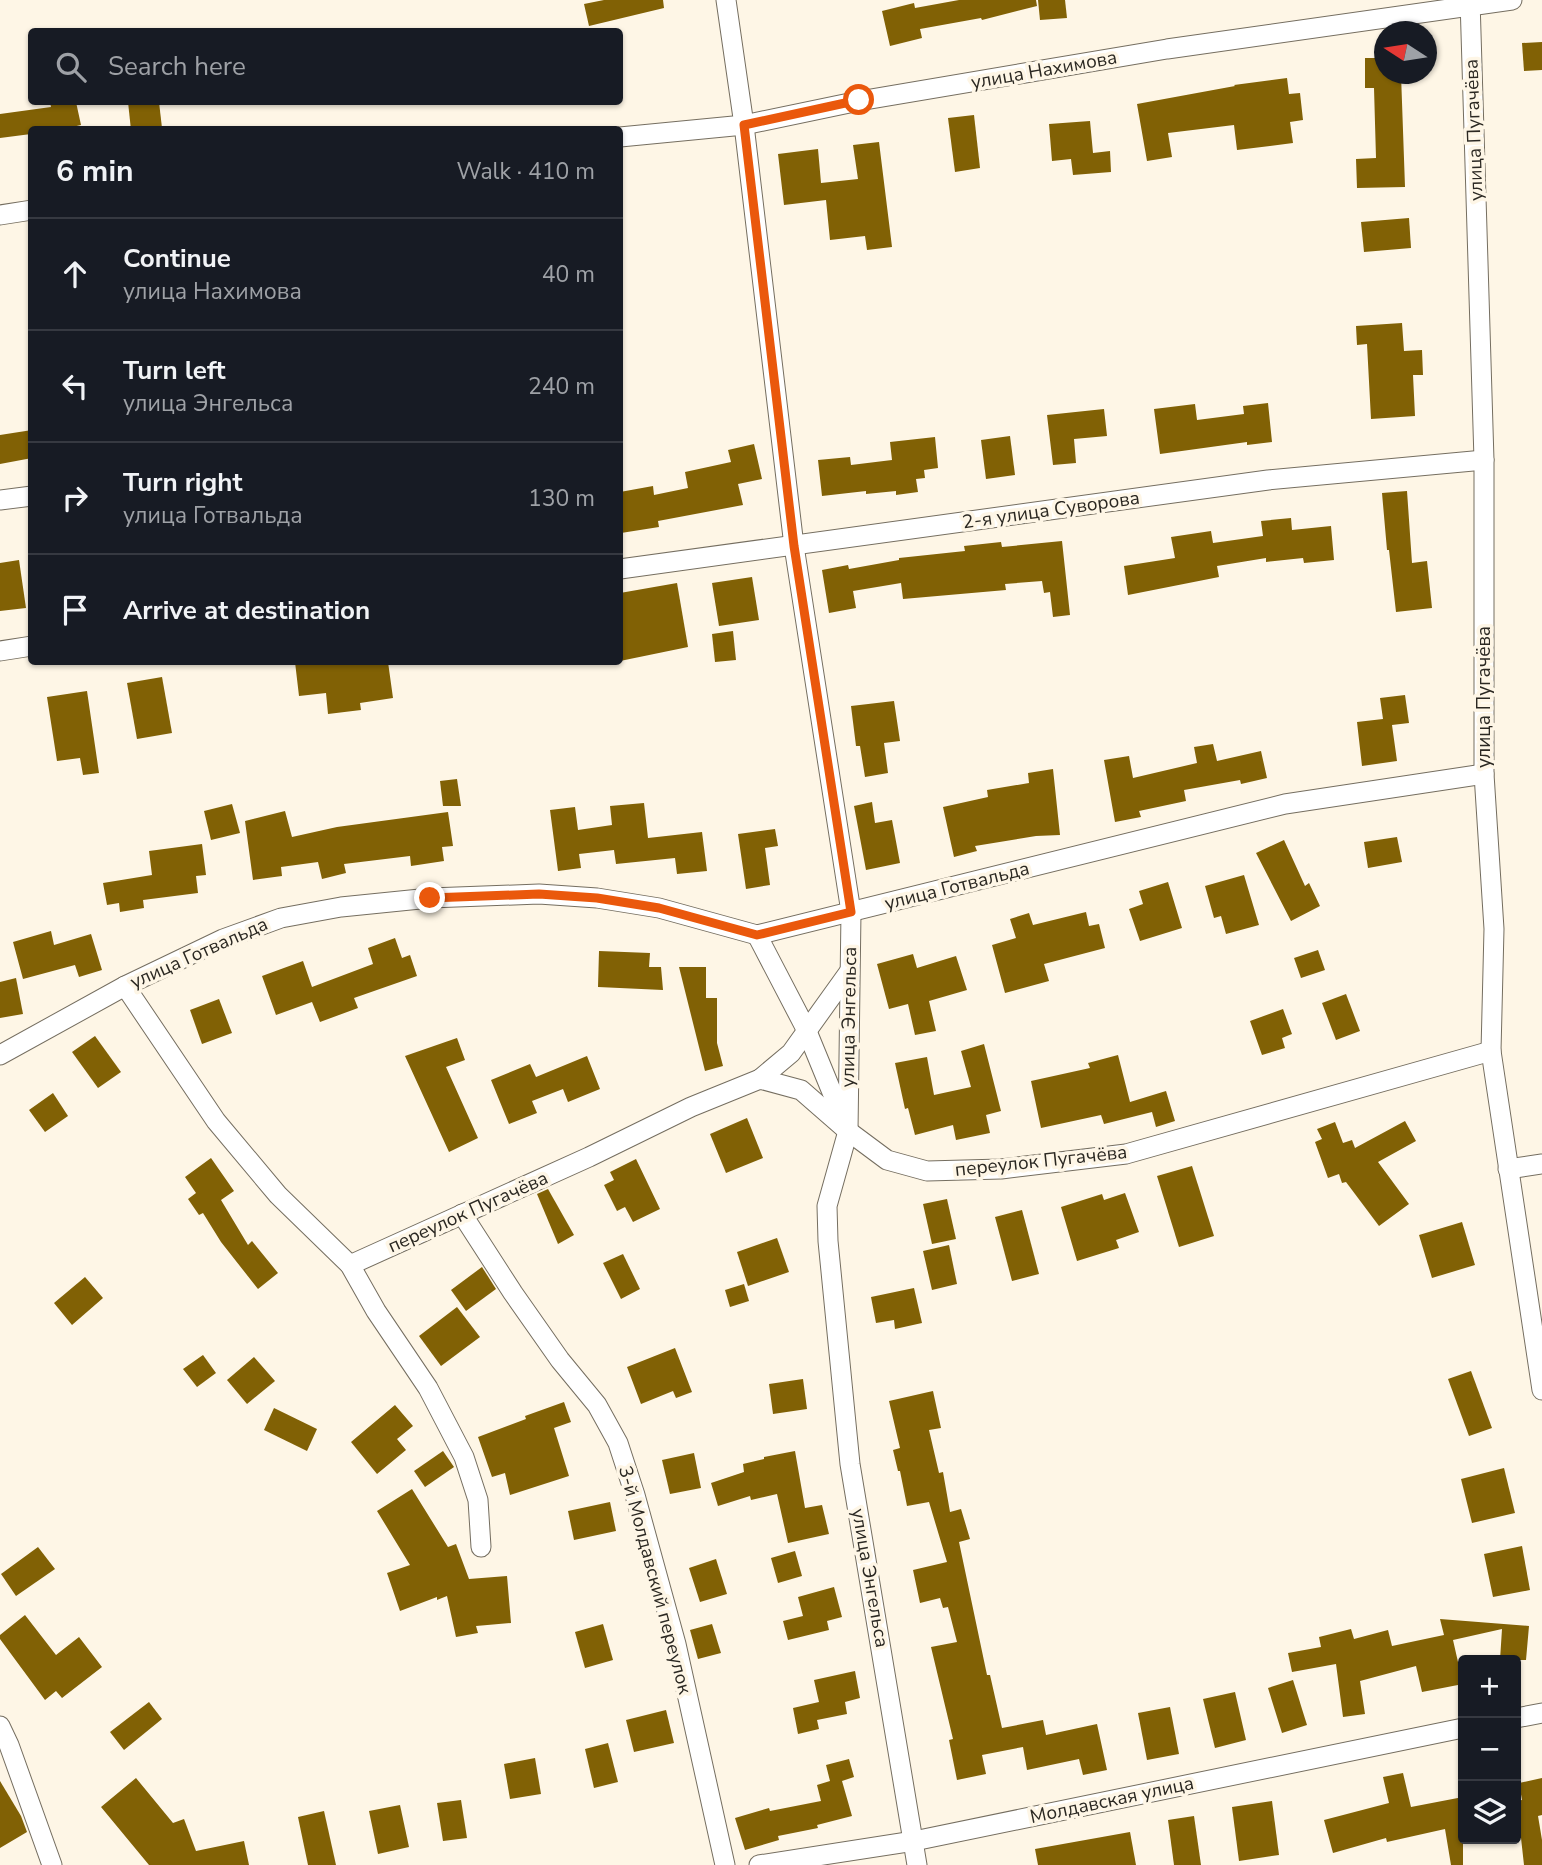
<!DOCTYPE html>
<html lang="en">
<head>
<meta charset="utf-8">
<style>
	body { margin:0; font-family:"Nunito Sans",sans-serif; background:#242831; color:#f1f3f6 }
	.controls { position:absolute; right:21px; bottom:21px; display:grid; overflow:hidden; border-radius:7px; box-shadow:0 2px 5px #0004 }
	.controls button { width:63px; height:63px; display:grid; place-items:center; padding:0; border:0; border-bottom:2px solid #363941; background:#171b24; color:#f1f3f6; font:35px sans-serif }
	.compass { position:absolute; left:1374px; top:21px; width:63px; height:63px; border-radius:50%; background:#171b24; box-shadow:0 2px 5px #0004; rotate:282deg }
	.stop { position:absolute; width:21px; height:21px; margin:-16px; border:5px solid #ea580c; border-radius:50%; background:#fff }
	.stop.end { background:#ea580c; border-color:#fff; box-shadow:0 2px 7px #0008 }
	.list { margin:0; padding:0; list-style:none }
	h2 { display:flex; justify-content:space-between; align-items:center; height:91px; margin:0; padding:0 28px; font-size:30px }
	h2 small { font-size:23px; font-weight:400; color:#9ea1a6 }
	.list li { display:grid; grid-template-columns:46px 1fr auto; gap:21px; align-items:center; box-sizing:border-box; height:112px; padding:0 28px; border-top:2px solid #363941 }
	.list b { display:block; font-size:26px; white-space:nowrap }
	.list p { margin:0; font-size:23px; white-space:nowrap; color:#9ea1a6 }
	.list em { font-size:23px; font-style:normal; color:#9ea1a6 }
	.icon { flex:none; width:38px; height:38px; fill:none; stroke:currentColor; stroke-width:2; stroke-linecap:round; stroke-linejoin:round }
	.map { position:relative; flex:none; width:1542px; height:1865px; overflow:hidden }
	.search { position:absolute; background:#171b24; box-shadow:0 2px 5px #0004; left:28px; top:28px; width:595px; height:77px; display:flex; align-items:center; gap:18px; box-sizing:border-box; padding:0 24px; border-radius:7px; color:#9ea1a6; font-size:26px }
	.panel { position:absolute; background:#171b24; box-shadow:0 2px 5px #0004; left:28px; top:126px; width:595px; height:539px; border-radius:7px }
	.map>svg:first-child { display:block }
	.building { fill:#816105 }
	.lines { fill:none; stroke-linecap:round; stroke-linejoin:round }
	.street-casing { stroke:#756e60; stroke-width:21 }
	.street { stroke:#fff; stroke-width:19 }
	.route { stroke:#ea580c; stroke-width:9 }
	.labels { text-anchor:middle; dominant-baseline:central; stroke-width:7; stroke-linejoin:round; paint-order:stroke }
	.street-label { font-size:19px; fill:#2b2822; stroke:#fef6e6 }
</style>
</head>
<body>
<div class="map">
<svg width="1542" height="1865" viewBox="0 0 1542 1865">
	<rect width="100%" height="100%" fill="#fef6e6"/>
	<g class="building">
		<polygon points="604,0 663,0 664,8 589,26 584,4"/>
		<polygon points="959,0 1036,0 1037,6 982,20 981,18 920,29 922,38 890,46 882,11 914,3 915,8"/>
		<polygon points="1038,0 1065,0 1067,18 1040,20"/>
		<polygon points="1542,42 1542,70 1524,71 1522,43"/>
		<polygon points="1365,58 1384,58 1384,74 1401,74 1405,187 1357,188 1356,159 1376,158 1374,88 1365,88"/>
		<polygon points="1287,78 1289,94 1300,93 1303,120 1290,122 1293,143 1237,150 1234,125 1168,133 1172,157 1147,161 1137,104 1235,86 1234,85"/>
		<polygon points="50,102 76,102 81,125 59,130 31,130 31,134 0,138 0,114 51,107"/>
		<polygon points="128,102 159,102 162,128 131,130"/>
		<polygon points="974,115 980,168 955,172 948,118"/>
		<polygon points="1090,121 1093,153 1110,151 1111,172 1073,175 1071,159 1052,161 1049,124"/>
		<polygon points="879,142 892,247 867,250 865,236 830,240 826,200 784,205 778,154 818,149 821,183 858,179 853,145"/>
		<polygon points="1409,218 1411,248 1364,252 1361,222"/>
		<polygon points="1402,323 1404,351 1422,350 1423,375 1413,375 1415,416 1371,419 1367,344 1357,345 1356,326"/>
		<polygon points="1268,403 1272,442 1247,445 1247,442 1160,454 1154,409 1195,404 1197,420 1244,414 1243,406"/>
		<polygon points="1104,409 1107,436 1074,439 1076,463 1053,465 1047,415"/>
		<polygon points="32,430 32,458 0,464 0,435"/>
		<polygon points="1010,436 1015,475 986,479 981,440"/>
		<polygon points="935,437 938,468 924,470 925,478 916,479 918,492 896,495 896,491 866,494 866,491 822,496 818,460 850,457 851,465 892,460 890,442"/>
		<polygon points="754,444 762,479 738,484 743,505 658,521 659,527 621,533 620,492 653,486 654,495 688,488 685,472 731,462 728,450"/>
		<polygon points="1407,491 1412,563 1427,561 1432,608 1396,612 1389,550 1387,550 1382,493"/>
		<polygon points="1291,518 1292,530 1331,526 1334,560 1304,563 1303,558 1266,562 1266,558 1217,566 1219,577 1128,595 1124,566 1175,558 1171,537 1211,531 1213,543 1263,536 1261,521"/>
		<polygon points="1062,541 1070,615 1053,617 1050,592 1044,593 1042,581 1005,584 1006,590 903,599 901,583 853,591 856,608 829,613 822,570 848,565 849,569 899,560 899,558 965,551 964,546 1001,542 1002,547"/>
		<polygon points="19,560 26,608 0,611 0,563"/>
		<polygon points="752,577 759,620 719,626 712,583"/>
		<polygon points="677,583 688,647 620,661 620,593"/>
		<polygon points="733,631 736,660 715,662 712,634"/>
		<polygon points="295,662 388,662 393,698 360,703 361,710 328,714 326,693 299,696"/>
		<polygon points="162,677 172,733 137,739 127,683"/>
		<polygon points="87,691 99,773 83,775 80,758 57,761 47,697"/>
		<polygon points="1405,695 1409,723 1392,725 1397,761 1362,766 1357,722 1383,719 1380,698"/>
		<polygon points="894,701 900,741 884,743 888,773 865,777 860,746 856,746 851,706"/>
		<polygon points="1213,744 1217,761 1261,751 1267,778 1241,784 1240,780 1184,790 1186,801 1139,811 1141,817 1115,822 1104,760 1129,756 1133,778 1197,763 1194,747"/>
		<polygon points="1053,769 1060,835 1036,836 975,846 977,851 954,857 943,807 988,797 987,790 1029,783 1028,773"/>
		<polygon points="457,779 461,806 443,806 440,781"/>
		<polygon points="872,802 875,823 892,820 900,863 866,870 854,806"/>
		<polygon points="644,803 648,838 702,832 707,871 677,874 675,858 616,864 614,850 579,854 581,868 558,871 550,810 575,807 578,830 612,825 610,806"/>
		<polygon points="232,804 240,833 211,840 204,811"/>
		<polygon points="285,811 292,837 337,827 448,812 453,846 442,847 444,861 411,866 410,856 344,864 346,873 322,879 318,862 281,867 282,876 253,880 245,821"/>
		<polygon points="775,829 778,846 765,848 770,885 746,889 738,834"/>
		<polygon points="1397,837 1402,862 1368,868 1364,842"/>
		<polygon points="1284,840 1305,886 1309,883 1320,906 1291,921 1256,853"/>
		<polygon points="202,844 206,875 196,876 198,893 143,900 144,908 120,912 119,903 107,905 103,883 152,875 149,851"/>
		<polygon points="1244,875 1259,925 1226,934 1221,916 1214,918 1205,886"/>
		<polygon points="1168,882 1182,928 1140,941 1129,909 1143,904 1139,891"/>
		<polygon points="1086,912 1089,926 1099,924 1105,948 1044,964 1049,981 1005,993 992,945 1016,938 1010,919 1029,913 1033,925"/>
		<polygon points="51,931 54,945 91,934 102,970 79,977 75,965 23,979 13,942"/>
		<polygon points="395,938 402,958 410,955 417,976 354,998 358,1008 320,1022 312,1002 276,1015 262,976 303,961 312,987 373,964 368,948"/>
		<polygon points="1318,950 1325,970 1301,978 1294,958"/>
		<polygon points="599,951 650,953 649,967 661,967 663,990 598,987"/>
		<polygon points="913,954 917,968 956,956 967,990 929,1001 936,1031 915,1035 908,1004 889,1009 877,964"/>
		<polygon points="679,967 706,967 706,998 717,998 717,1043 723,1066 705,1071"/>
		<polygon points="16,978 23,1014 0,1018 0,982"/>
		<polygon points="1346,994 1360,1031 1336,1040 1322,1003"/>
		<polygon points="219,999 232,1033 202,1044 190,1010"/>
		<polygon points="1283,1009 1292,1034 1282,1038 1285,1048 1262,1055 1250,1021"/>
		<polygon points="95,1036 121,1072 98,1088 72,1052"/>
		<polygon points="457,1038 465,1060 446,1067 478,1138 449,1152 405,1056"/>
		<polygon points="984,1044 1001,1111 986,1115 990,1133 956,1140 953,1125 915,1135 908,1108 905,1109 895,1063 927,1057 934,1095 971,1087 961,1051"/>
		<polygon points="1118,1055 1130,1102 1166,1091 1175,1121 1156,1127 1152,1112 1104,1124 1101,1115 1041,1128 1031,1081 1090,1068 1088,1063"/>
		<polygon points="587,1056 600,1089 568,1102 563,1089 532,1101 537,1113 509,1124 491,1080 530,1064 536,1077"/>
		<polygon points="53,1093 68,1116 45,1132 29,1110"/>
		<polygon points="747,1118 763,1158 726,1173 710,1134"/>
		<polygon points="1405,1121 1416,1141 1378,1162 1409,1204 1379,1226 1346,1182 1342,1183 1339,1174 1328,1178 1315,1142 1322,1139 1317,1129 1335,1122 1343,1143 1352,1140 1355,1148"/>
		<polygon points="211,1158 234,1191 221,1200 248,1245 252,1241 278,1273 258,1289 221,1242 203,1213 199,1215 188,1199 196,1193 185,1177"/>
		<polygon points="636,1159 660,1209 633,1222 625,1207 617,1211 604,1185 614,1180 610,1172"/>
		<polygon points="1192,1166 1214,1236 1179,1247 1157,1176"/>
		<polygon points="548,1189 574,1235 558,1244 537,1194"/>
		<polygon points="1125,1193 1139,1232 1116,1240 1119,1248 1077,1261 1061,1207 1102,1194 1104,1200"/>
		<polygon points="947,1199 956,1239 932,1244 923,1204"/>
		<polygon points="1022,1210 1039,1274 1012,1281 995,1217"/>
		<polygon points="1462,1222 1475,1265 1432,1278 1419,1235"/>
		<polygon points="777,1238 789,1272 748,1286 737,1252"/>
		<polygon points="949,1245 957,1284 932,1290 923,1251"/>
		<polygon points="623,1254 640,1289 621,1299 603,1263"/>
		<polygon points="482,1267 496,1289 466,1311 451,1290"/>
		<polygon points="85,1277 103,1298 72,1325 54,1303"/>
		<polygon points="744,1284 749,1301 730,1307 725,1290"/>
		<polygon points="914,1288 922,1323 895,1329 894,1320 876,1323 871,1297"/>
		<polygon points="457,1307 480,1337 441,1366 419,1336"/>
		<polygon points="675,1348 692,1392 676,1398 673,1391 641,1404 627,1367"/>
		<polygon points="203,1355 216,1373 197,1387 183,1369"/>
		<polygon points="254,1357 275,1381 247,1404 227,1380"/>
		<polygon points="1471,1371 1492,1428 1469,1436 1448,1379"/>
		<polygon points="803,1379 807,1409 773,1414 769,1384"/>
		<polygon points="933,1391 941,1428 929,1430 939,1473 943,1472 950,1512 961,1509 970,1539 959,1542 987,1675 990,1675 1002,1728 1043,1720 1046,1735 1097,1724 1107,1770 1083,1775 1079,1759 1027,1770 1023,1747 982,1755 986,1774 957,1780 949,1740 953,1739 931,1647 957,1642 948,1607 943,1608 940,1598 920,1603 913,1570 947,1562 929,1502 907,1506 900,1471 898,1471 893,1450 900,1448 889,1401"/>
		<polygon points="564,1402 571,1422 554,1428 569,1476 510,1495 505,1473 492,1477 478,1437 526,1419 525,1416"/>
		<polygon points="395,1405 413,1426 397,1439 406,1450 377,1474 351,1442"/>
		<polygon points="274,1408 317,1429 307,1451 264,1430"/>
		<polygon points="443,1451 454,1467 425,1487 414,1471"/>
		<polygon points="795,1451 805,1508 822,1505 829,1534 788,1543 777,1494 751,1500 750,1496 718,1506 711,1483 744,1472 743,1464 764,1459 764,1457"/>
		<polygon points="694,1453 701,1488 670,1494 662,1460"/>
		<polygon points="1504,1468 1515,1513 1472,1523 1461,1479"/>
		<polygon points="412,1489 448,1547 456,1544 469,1579 507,1576 511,1623 476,1626 478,1633 456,1637 447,1596 437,1600 437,1597 400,1611 387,1573 410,1565 377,1511"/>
		<polygon points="610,1502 616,1531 574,1540 568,1511"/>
		<polygon points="1522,1546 1530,1590 1493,1597 1484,1554"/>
		<polygon points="38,1547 55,1569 16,1596 1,1574"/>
		<polygon points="795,1551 802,1576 778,1583 771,1558"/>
		<polygon points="716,1559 727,1594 700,1602 689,1568"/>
		<polygon points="834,1587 842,1617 827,1621 829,1630 788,1640 783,1621 803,1616 798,1597"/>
		<polygon points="25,1615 56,1655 79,1637 102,1667 62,1698 56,1691 45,1700 0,1639 0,1635"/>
		<polygon points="1440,1619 1529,1626 1526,1660 1500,1660 1502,1629 1453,1640 1463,1684 1422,1692 1416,1666 1360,1681 1365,1714 1343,1717 1336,1664 1292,1672 1288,1653 1321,1647 1319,1637 1351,1629 1354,1639 1388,1630 1392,1646 1444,1635"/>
		<polygon points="603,1624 613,1660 585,1668 575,1632"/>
		<polygon points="712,1624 721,1653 698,1659 690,1630"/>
		<polygon points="855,1671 860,1698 845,1702 847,1714 817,1720 819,1729 798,1734 793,1708 819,1702 814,1680"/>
		<polygon points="1293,1680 1307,1725 1282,1733 1268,1688"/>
		<polygon points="1235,1692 1246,1740 1215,1748 1203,1699"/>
		<polygon points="149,1702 162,1719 124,1750 110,1732"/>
		<polygon points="1170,1707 1179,1754 1147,1760 1138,1713"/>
		<polygon points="666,1710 674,1743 634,1752 626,1720"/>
		<polygon points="608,1743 618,1782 594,1788 585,1749"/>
		<polygon points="535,1758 541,1794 510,1799 504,1764"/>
		<polygon points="849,1759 854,1777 842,1781 852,1816 817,1825 818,1828 778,1836 779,1840 745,1850 735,1818 769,1808 770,1811 821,1801 817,1785 830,1781 826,1765"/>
		<polygon points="1403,1773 1411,1807 1463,1797 1463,1865 1451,1865 1445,1829 1387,1842 1386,1838 1333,1853 1324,1820 1389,1803 1383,1777"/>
		<polygon points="136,1778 173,1823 184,1819 196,1851 244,1841 249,1865 149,1865 101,1807"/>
		<polygon points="1542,1778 1542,1815 1538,1816 1542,1840 1542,1865 1524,1865 1521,1838 1516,1840 1516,1801 1522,1800 1519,1783"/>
		<polygon points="0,1781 21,1816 27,1832 0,1848"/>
		<polygon points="461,1800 467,1838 443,1841 437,1803"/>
		<polygon points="1272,1801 1279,1855 1239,1861 1232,1807"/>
		<polygon points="400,1805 409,1847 378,1854 369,1811"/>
		<polygon points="324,1811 336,1865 308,1865 298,1817"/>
		<polygon points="1194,1816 1201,1865 1174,1865 1168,1820"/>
		<polygon points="1130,1832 1136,1865 1038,1865 1035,1849"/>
	</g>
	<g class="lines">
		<g class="street-casing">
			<g id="street">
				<polyline points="726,0 744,125 794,546 851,912 848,1131 827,1206 828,1241 850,1464 917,1865"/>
				<polyline points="1470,0 1484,460 1484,774 1494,929 1491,1051 1542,1390"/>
				<polyline points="620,137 744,125 859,101 1167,49 1512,0"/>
				<polyline points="0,215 32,210"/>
				<polyline points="0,500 32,496"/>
				<polyline points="620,569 1268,480 1484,460"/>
				<polyline points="0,651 32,646"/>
				<polyline points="757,935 806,1029 845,1124"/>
				<polyline points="125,986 216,1121 278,1195 350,1265 376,1311 428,1388 464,1457 478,1500 481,1547"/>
				<polyline points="0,1055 125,986 223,939 281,918 341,907 430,898 539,894 597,898 659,908 757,935 1285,804 1484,774"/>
				<polyline points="760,1079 791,1053 849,972"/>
				<polyline points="1508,1169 1542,1164"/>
				<polyline points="462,1214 513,1293 560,1360 597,1405 618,1443 635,1495 676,1644 725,1865"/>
				<polyline points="350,1265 589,1157 691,1107 760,1079 801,1090 848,1131 887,1160 927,1171 1001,1169 1126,1154 1491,1051"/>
				<polyline points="1516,1718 1542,1713"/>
				<polyline points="0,1726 9,1745 52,1865"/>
				<polyline points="759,1865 914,1841 1463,1728"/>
			</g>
		</g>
		<use href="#street" class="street"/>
	</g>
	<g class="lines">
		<polyline class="route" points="430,898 539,894 597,898 659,908 757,935 851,912 794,546 744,125 859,100"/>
	</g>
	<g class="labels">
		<g class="street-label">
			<text transform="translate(1044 70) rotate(-10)">улица Нахимова</text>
			<text transform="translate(1474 130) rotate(-92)">улица Пугачёва</text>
			<text transform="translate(1051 510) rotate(-8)">2-я улица Суворова</text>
			<text transform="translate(1484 697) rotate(-90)">улица Пугачёва</text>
			<text transform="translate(957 886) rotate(-14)">улица Готвальда</text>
			<text transform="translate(199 953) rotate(-24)">улица Готвальда</text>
			<text transform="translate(849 1017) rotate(-89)">улица Энгельса</text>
			<text transform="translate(1041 1161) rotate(-6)">переулок Пугачёва</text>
			<text transform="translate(468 1212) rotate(-24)">переулок Пугачёва</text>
			<text transform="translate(870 1578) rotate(80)">улица Энгельса</text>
			<text transform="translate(655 1580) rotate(75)">3-й Молдавский переулок</text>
			<text transform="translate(1112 1800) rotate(-12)">Молдавская улица</text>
		</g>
	</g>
</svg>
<div class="controls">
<button>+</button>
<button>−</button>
<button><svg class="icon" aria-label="layers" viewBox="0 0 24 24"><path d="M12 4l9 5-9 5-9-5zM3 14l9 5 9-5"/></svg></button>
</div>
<svg class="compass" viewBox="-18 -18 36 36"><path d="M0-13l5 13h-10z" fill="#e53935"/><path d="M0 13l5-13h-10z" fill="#9ea1a6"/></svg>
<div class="stop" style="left:859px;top:100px"></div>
<div class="stop end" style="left:430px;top:898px"></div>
<div class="search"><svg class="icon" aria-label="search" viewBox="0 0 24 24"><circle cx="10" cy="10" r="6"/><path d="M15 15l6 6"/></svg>Search here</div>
<section class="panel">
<h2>6 min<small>Walk · 410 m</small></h2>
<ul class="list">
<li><svg class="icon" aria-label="ahead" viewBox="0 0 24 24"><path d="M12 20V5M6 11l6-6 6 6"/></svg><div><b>Continue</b><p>улица Нахимова</p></div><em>40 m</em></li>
<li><svg class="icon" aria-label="left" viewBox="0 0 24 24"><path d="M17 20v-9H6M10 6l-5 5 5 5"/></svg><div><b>Turn left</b><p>улица Энгельса</p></div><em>240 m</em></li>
<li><svg class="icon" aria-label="right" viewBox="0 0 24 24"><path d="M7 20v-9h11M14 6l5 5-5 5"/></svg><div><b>Turn right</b><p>улица Готвальда</p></div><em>130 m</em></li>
<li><svg class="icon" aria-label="arrive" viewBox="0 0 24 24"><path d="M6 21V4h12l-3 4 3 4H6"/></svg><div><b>Arrive at destination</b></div></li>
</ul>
</section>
</div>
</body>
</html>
